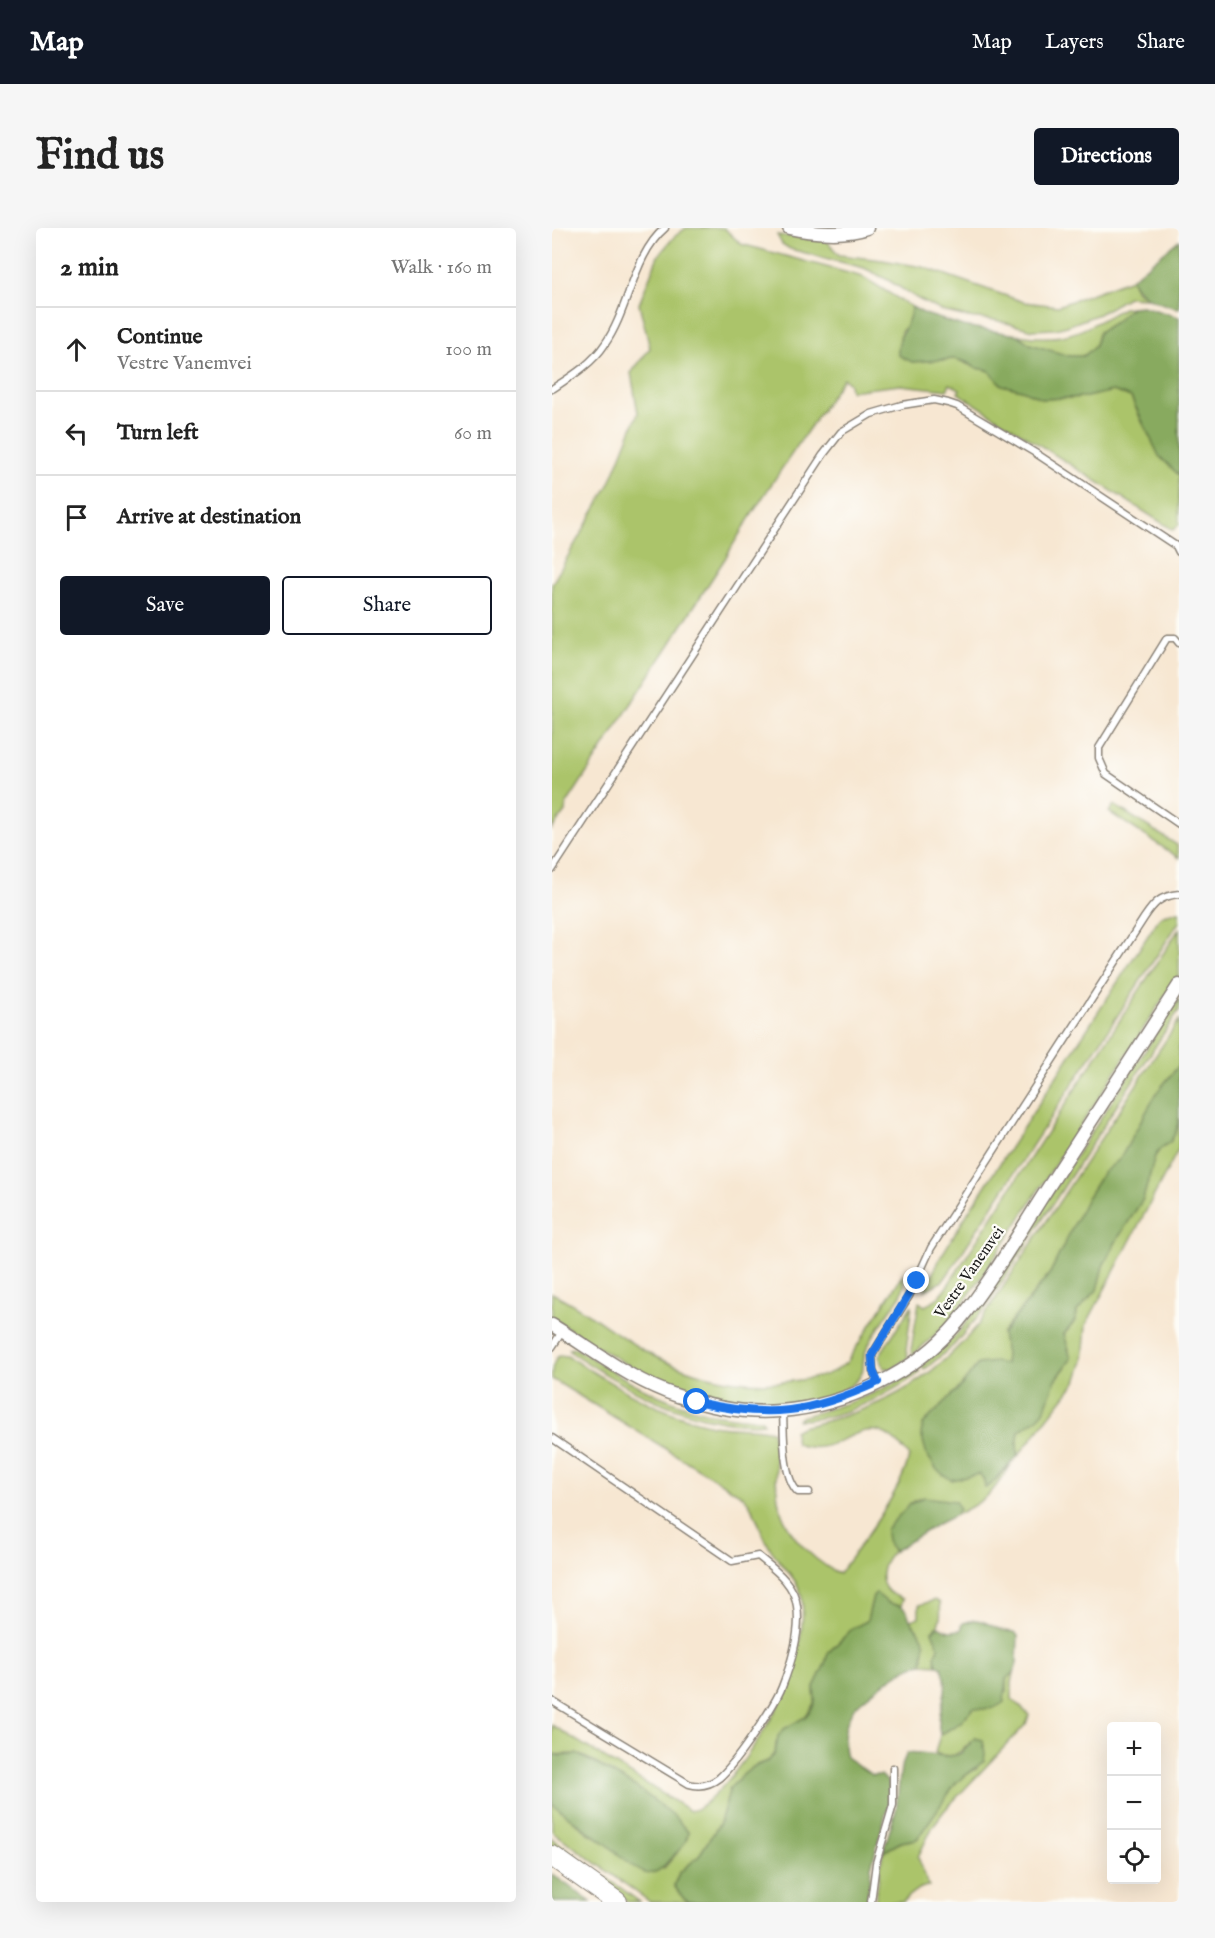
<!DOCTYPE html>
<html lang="en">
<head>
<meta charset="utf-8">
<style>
	body { margin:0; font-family:"IM FELL English",serif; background:#f6f6f6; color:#222 }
	.controls { position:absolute; right:18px; bottom:18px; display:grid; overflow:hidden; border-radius:6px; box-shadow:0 6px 24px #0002 }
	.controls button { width:54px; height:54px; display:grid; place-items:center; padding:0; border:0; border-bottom:2px solid #e0e0e0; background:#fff; color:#222; font:30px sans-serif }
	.stop { position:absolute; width:18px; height:18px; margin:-14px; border:4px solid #1a73e8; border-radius:50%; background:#fff }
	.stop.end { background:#1a73e8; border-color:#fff; box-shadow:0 2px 6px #0008 }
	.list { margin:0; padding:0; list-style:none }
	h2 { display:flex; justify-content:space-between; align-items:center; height:78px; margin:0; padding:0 24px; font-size:26px }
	h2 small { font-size:20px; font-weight:400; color:#767676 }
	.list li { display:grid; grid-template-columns:39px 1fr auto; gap:18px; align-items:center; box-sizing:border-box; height:84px; padding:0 24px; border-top:2px solid #e0e0e0 }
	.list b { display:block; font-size:22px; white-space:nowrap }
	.list p { margin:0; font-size:20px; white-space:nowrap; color:#767676 }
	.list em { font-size:20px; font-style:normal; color:#767676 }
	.actions { display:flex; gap:12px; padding:18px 24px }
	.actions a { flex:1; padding:14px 0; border:2px solid #111827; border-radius:6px; text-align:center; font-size:21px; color:#111827 }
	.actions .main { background:#111827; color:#fff }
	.icon { flex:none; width:33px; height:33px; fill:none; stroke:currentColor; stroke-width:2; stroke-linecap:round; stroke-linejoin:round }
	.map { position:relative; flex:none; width:627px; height:1674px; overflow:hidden; border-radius:6px }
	header { display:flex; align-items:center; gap:36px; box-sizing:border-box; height:84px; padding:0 30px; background:#111827; color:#fff }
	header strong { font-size:28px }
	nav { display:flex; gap:33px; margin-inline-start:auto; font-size:21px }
	.intro { display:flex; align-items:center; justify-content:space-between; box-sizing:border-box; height:144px; padding:0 36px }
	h1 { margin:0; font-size:42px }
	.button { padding:15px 27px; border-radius:6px; background:#111827; color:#fff; font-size:21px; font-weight:700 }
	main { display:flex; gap:36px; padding:0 36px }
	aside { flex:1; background:#fff; border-radius:6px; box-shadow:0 6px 24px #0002 }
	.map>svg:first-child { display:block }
	.green { fill:#abc46a; stroke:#647043; stroke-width:1.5 }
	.forest { fill:#88aa5e; stroke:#52633d; stroke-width:1.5 }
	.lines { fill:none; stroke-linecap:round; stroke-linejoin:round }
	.lane-casing { stroke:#8a8277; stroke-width:9 }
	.street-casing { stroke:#8a8277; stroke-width:15 }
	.primary-casing { stroke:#8a8277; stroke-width:22 }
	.lane { stroke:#fff; stroke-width:6 }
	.street { stroke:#fff; stroke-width:12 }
	.primary { stroke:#fff; stroke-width:20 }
	.route { stroke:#1a73e8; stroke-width:8 }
	.labels { text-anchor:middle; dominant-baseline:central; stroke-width:4.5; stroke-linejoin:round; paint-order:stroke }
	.street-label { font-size:16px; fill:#1c1c1c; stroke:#fdfcf7 }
</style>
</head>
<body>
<header>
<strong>Map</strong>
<nav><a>Map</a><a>Layers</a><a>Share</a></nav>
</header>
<div class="intro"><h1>Find us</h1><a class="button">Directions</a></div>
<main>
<aside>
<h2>2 min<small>Walk · 160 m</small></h2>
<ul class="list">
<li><svg class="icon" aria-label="ahead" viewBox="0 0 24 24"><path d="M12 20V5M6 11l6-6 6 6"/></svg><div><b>Continue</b><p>Vestre Vanemvei</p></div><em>100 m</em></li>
<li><svg class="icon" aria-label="left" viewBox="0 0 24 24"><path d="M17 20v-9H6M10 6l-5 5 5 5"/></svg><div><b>Turn left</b></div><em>60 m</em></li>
<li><svg class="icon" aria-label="arrive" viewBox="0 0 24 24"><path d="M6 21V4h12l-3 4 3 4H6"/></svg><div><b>Arrive at destination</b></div></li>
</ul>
<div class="actions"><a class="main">Save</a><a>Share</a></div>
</aside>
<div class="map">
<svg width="627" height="1674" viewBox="0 0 627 1674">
	<rect width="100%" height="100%" fill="#fdfcf7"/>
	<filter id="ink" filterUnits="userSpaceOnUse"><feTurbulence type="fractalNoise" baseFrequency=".0167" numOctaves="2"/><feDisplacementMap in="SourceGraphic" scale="12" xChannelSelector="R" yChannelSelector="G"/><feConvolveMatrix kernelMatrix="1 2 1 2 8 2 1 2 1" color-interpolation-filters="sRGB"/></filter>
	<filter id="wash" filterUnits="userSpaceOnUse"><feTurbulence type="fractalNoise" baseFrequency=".008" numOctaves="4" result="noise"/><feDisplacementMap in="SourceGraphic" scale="24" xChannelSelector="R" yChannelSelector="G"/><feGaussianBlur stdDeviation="1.35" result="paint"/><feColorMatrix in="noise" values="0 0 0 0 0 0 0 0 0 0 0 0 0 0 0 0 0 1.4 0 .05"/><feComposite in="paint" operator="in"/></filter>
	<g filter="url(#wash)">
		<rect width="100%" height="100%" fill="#f7e7d2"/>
		<g class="green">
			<path d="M134,0H172L189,16L311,49L360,79L356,98L349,103L348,111L360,134L404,131L424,140L436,142L450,157L470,162L491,171L534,169L561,163L579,169C590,196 605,228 627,247V297L621,302L406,165L408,161L398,156L395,162L348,157L298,163L297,155L291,150C252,210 209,267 174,329L14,577L13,584L0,601V356L58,255L86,185L79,145L98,120L87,76L106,28L122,9Z"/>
			<polygon points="225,7 275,13 287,27 330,32 371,39 472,74 506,78 579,51 585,63 595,70 576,69 547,86 515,98 503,101 481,102 443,92 415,89 390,83 366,71 336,52 312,40 238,21 230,16"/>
			<path d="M579,79L563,94L547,104C545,113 542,123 532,127C522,132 487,121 477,116C473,114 469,110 466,107C515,115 529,103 571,80Z"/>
			<polygon points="562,577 625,617 627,630 557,584"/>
			<polygon points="627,683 627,694 394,1049 391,1053 373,1062 388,1030 417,983 606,692 611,687"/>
			<polygon points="627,701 627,746 430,1049 397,1094 361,1127 359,1122 367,1074 373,1078 388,1068 396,1057"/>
			<polygon points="627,771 627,782 433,1080 402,1117 372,1142 369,1138 404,1107 419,1088"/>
			<path d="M627,792V838L606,863L568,931L551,945L535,970L498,1045L450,1105L454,1126L453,1136H426L409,1158L371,1196L399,1252L428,1246L432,1252L433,1260C444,1257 448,1243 458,1238C439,1267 436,1271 404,1287L407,1280C396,1276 386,1271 375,1270C353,1267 344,1302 337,1318L342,1323C331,1331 324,1353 337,1364C341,1367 347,1369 351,1371L349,1378C338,1378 332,1370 321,1368L315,1393L301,1400L276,1425L273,1436L262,1459L263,1474L253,1489L232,1501L224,1515L223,1526L216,1533L201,1539L192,1546L178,1560L168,1595L146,1629L127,1645L122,1657L132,1671L138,1674H98L0,1603V1575L35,1604L52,1614L112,1640L125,1625L136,1604C115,1580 88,1562 61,1546C50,1539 39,1531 28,1527C20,1524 9,1528 0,1526V1497L138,1583C167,1578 224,1488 235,1460C245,1435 253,1396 250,1370C247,1351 227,1336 218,1320C206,1301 207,1286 191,1268L0,1151C0,1140 0,1135 7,1127L15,1128C62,1157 105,1185 160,1197C180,1201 202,1198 220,1203C225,1223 223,1243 225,1263C228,1301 256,1329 287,1346C308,1317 351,1262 357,1228C312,1168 293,1235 244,1216L242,1203L249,1199C325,1183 376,1157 426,1097Z"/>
			<path d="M627,890V920L534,1097L531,1133L524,1154L466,1228L465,1217L467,1203L485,1191L503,1153L513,1140L517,1121L512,1106C518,1100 526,1092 525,1083L545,1062L551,1038L566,1010L591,971L603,928L609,920L618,914L624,904Z"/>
			<path d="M351,1046L352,1057L349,1067C339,1082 318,1110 313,1125C309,1137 315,1143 303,1154C285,1170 257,1174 234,1175C133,1182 81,1140 0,1090V1065C36,1082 66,1109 102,1128C145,1149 193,1159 240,1153C262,1150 278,1149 295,1134Z"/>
			<polygon points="360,1077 354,1123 356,1130 340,1141 332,1140 327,1128"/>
			<path d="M23,1120C68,1149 107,1173 160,1186C176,1189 193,1190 210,1192L212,1195C199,1197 184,1195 171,1193C114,1184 65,1155 17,1123V1121Z"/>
			<path d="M366,1141L368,1145C336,1167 286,1193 246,1192L249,1189C295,1176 326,1167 366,1141Z"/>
			<path d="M383,1372L388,1375C389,1386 390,1395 380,1403L387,1420L383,1428L385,1437L370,1436C373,1414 372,1409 358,1392L367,1389V1377Z"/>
			<path d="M462,1445L460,1455V1471L477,1487L474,1496L392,1583L381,1598L366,1629L377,1658C367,1659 357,1666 351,1674H323L331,1624L349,1614L365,1611L404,1554L425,1540L431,1512L423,1510C409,1523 404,1533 383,1525L388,1507L409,1494L421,1480L454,1464V1451Z"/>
			<polygon points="0,1610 88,1674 76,1674 0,1619"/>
		</g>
		<g class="forest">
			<path d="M627,12V81C606,74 590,72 579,51Z"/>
			<path d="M590,78L627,89V247L607,228L579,169L561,163L534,169L491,171L470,162L450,157L436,142L424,140L414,134L403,131L360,134L346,127C345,106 357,99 360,79L373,86L411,98L466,107L478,116L517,128H532L543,118L547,104L563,94L579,79Z"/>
			<path d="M627,837V890L624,904L618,914L609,920L603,928L591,971L566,1010L551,1038L545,1062L525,1083C525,1092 518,1100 512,1106L519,1131L503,1153L492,1183L485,1191L467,1203L465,1217L466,1228C461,1234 456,1237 451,1242C444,1249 442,1257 433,1260L432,1252L428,1246L399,1252L385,1242L375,1227L369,1206L371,1196L409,1158L426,1136L443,1134L453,1136L454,1126L450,1106L498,1045L535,970L551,945L568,931L606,863Z"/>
			<path d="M372,1269L403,1273L407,1280L404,1287L382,1298L342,1323C335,1316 334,1311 334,1301L358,1276Z"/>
			<path d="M324,1365L336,1375L349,1378L355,1383L358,1392L370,1408L373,1415L370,1436C367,1437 364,1437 361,1438C350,1441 305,1474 300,1483C292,1497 290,1515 294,1529L320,1547H329L337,1555L338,1571L319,1639L316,1672L313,1674H138L132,1671L122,1658L127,1645L146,1629L168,1595L178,1560L192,1546L201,1539L216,1533L223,1526L226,1508L232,1501L253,1489L260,1480L263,1474L262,1459L273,1436L276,1425L301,1400L315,1393L321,1368Z"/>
			<path d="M422,1392C437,1392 443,1404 463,1404L466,1408L465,1435L462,1445L454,1451L452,1474C442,1482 434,1482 421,1480L409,1494L388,1507C382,1481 402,1464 389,1438L385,1437L383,1428L387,1420L380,1403L386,1398L397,1403L409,1402L411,1395Z"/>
			<path d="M423,1510L431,1512L433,1526L432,1533L404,1555L365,1611L349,1614L331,1624L344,1582L349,1539L355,1525C369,1522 397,1533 409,1525C414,1521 418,1515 423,1510Z"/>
			<path d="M0,1526L9,1528L25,1526L46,1537L84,1559L120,1586L136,1604C135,1616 127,1622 119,1630C112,1638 105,1648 93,1645C81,1642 63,1622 52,1614C34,1602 17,1590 0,1575Z"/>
			<polygon points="0,1646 39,1674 0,1674"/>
		</g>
	</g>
	<g filter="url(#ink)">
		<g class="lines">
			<g class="lane-casing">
				<g id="lane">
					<path d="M0,161C20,148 40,136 53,116C77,82 81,27 113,0"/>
					<polyline points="627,415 623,410 615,410 547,520 547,530 554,546 627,596"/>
					<polyline points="0,642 271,227 289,204 319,186 350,177 382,172 396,175 405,178 485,226 624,318 627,324"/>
					<polyline points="0,1119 10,1104"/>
					<path d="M326,1154L321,1143L320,1127L357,1068L379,1020L592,690C602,675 608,668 627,666"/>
					<path d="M231,1183C232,1204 230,1249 246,1264H257"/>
					<path d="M0,1210L180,1333L206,1328C223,1342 242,1355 245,1378C249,1403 239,1436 230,1459C222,1479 183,1536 167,1550C158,1557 147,1559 137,1556L0,1473"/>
					<polyline points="319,1674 324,1635 341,1577 341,1540"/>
				</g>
			</g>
			<g class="street-casing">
				<g id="street">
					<path d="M237,0C259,5 294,8 315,0"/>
					<path d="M0,1097C41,1122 80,1153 126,1168C158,1179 194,1186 228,1183C293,1178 364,1145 406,1094C441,1051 469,1001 499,955C541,889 584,823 627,757"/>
				</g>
			</g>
			<g class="primary-casing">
				<polyline id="primary" points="0,1628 65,1674"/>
			</g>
			<use href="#lane" class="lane"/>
			<use href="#street" class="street"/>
			<use href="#primary" class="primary"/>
		</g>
	</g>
	<g class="lines" filter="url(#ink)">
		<path class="route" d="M145,1174C217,1191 259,1185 326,1154L321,1143L320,1127L365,1053"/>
	</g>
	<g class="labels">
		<g class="street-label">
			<text transform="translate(418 1045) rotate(-55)">Vestre Vanemvei</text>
		</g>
	</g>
</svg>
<div class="controls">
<button>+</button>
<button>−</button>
<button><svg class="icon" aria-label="locate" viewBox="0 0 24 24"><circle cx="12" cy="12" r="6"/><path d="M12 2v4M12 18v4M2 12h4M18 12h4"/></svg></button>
</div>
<div class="stop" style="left:145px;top:1174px"></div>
<div class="stop end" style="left:365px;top:1053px"></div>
</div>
</main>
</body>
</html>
